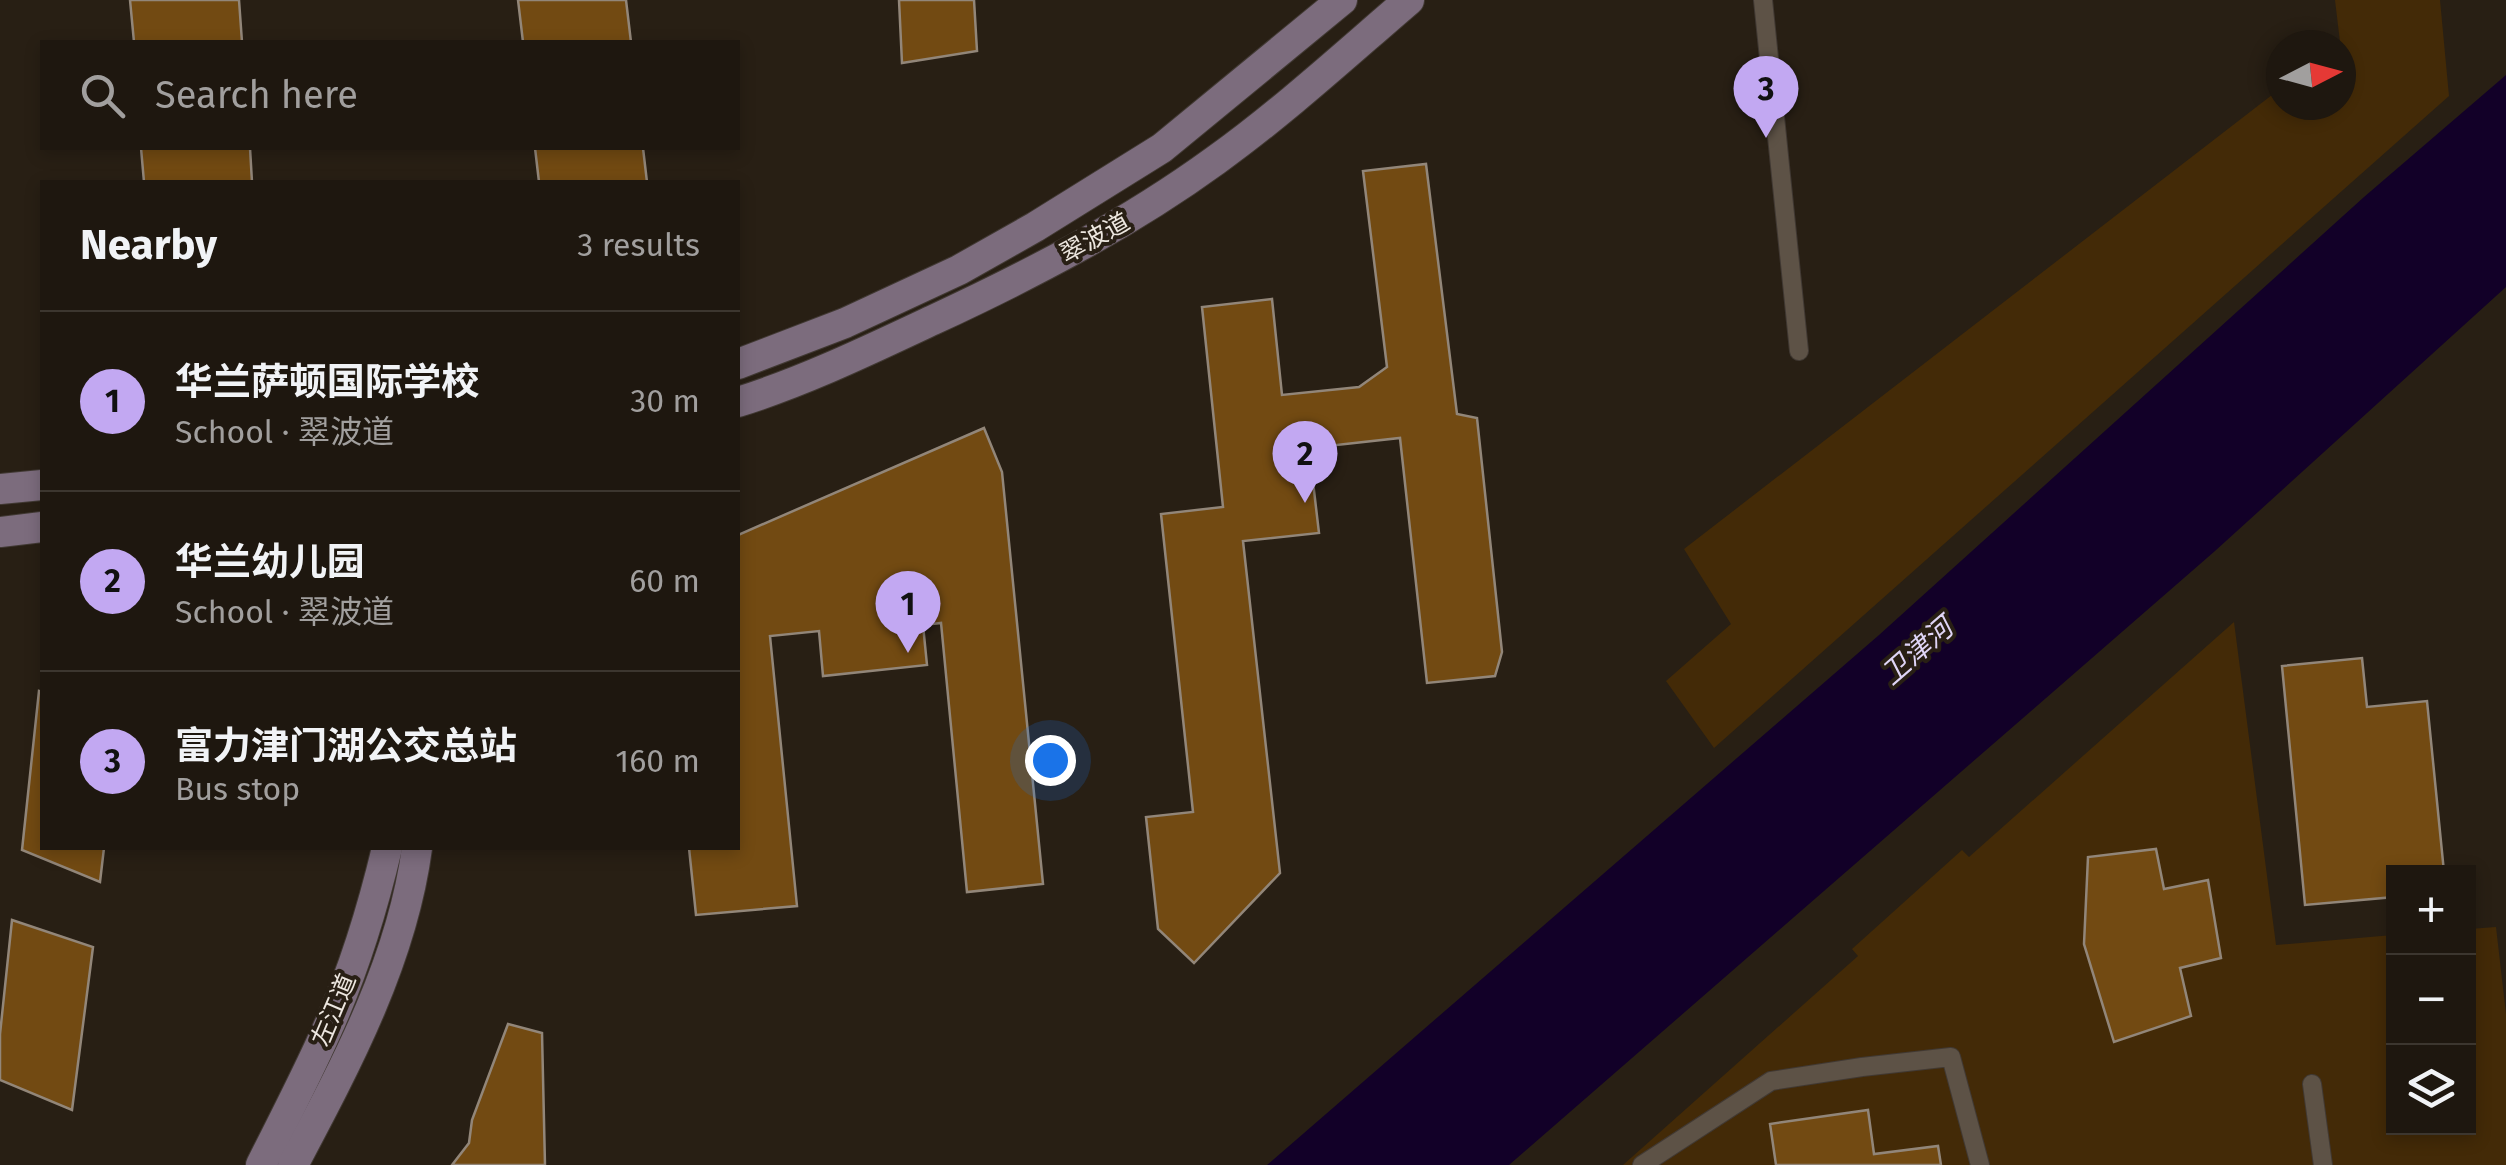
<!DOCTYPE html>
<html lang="en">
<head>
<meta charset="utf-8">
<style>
	body { margin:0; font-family:"Fira Sans","Noto Sans SC",sans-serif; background:#2b241d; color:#f1f3f6 }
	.controls { position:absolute; right:30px; bottom:30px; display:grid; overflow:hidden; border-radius:0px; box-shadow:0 5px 15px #0003 }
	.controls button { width:90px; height:90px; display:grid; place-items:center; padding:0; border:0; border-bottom:2px solid #3c362f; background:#1e170f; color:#f1f3f6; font:50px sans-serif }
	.compass { position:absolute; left:2266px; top:30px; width:90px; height:90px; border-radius:50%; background:#1e170f; box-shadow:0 5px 15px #0003; rotate:84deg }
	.you { position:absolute; left:1050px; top:760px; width:35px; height:35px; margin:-25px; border:8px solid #fff; border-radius:50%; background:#1a73e8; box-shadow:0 0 0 15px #1a73e833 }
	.badge { display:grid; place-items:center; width:65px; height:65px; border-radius:50%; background:#c2a8f2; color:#111; font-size:32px; font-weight:700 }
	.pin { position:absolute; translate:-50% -82px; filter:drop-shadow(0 2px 5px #0008) }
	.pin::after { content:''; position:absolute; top:52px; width:35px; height:30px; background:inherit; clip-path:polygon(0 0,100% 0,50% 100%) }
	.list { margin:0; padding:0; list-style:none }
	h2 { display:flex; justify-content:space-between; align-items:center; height:130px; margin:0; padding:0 40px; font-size:42px }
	h2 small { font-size:32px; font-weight:400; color:#a19f9e }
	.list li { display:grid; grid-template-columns:65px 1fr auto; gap:30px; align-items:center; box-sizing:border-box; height:180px; padding:0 40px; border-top:2px solid #3c362f }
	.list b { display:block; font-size:38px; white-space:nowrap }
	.list p { margin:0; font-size:32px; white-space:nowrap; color:#a19f9e }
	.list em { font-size:32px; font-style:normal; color:#a19f9e }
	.icon { flex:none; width:55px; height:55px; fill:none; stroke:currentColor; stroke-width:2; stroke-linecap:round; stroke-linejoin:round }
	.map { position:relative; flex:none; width:2506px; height:1165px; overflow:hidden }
	.search { position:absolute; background:#1e170f; box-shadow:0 5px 15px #0003; left:40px; top:40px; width:700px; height:110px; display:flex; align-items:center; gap:25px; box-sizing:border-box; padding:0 35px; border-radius:0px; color:#a19f9e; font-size:38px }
	.panel { position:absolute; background:#1e170f; box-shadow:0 5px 15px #0003; left:40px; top:180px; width:700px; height:670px; border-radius:0px }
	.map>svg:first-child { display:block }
	.green { fill:#432a07 }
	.water { fill:#120028 }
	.building { fill:#724a12; stroke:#928679; stroke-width:2.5 }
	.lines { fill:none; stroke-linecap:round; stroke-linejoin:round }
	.lane-casing { stroke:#413933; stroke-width:20 }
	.secondary-casing { stroke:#413933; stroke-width:32 }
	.lane { stroke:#5d5246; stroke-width:18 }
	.secondary { stroke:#7c6c7d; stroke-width:30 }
	.labels { text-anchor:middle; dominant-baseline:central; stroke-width:8; stroke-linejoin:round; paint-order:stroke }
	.street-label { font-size:25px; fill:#ede7e0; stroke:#281f14 }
	.water-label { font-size:28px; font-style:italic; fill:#dfd5f6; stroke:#281f14 }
</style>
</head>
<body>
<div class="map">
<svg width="2506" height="1165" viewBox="0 0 2506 1165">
	<rect width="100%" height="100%" fill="#281f14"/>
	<g class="green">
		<polygon points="2335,0 2440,0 2449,96 1714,748 1666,681 1731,624 1684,549 2281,88 2281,105 2341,105 2341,45 2337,45 2340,42"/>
		<polygon points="2234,622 2276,945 2393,935 2394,1128 2468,1128 2469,929 2496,927 2506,1014 2506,1165 1623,1165 1858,956 1852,949 1962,850 1969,857"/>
	</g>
	<polygon class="water" points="2506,75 2506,287 2215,551 1509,1165 1267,1165 1879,635 2364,197"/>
	<g class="building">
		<polygon points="130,0 239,0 242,42 134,42"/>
		<polygon points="518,0 626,0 631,42 523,42"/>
		<polygon points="899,0 974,0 977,51 902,63"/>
		<polygon points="141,148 250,148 252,182 144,182"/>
		<polygon points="535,148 643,148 647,182 539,182"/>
		<polygon points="1426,164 1457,414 1477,418 1502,652 1495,676 1427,683 1400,438 1309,448 1319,533 1243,541 1280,873 1194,963 1158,929 1146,817 1193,812 1161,514 1223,507 1202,307 1272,299 1282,395 1359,387 1387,367 1363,171"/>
		<polygon points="984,428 1002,472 1043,884 967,892 941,623 923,625 927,665 823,676 819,631 770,636 797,906 696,915 689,848 738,848 738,535"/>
		<polygon points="2362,658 2367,707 2427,701 2444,872 2394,872 2394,897 2305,905 2282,666"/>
		<polygon points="39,691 42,692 42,848 104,848 100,882 22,850"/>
		<polygon points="2156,849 2164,889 2208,880 2221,958 2180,968 2191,1016 2114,1042 2084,944 2088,857"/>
		<polygon points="12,920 93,947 72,1110 0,1080 0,1034"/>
		<polygon points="508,1024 542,1033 545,1165 452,1165 469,1143 472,1120"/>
		<polygon points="1868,1110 1874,1154 1938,1146 1941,1165 1776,1165 1770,1124"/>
	</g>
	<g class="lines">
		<g class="lane-casing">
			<g id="lane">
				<polyline points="1763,0 1799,351"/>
				<polyline points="2312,1084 2323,1165"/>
				<polyline points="1642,1165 1771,1081 1862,1067 1951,1057 1980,1165"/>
			</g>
		</g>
		<g class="secondary-casing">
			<g id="secondary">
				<polyline points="738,364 845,323 959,270 1035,227 1162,148 1342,0"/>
				<path d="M738,402C805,381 869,350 933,320C1032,274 1128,224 1216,160C1284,111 1346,54 1409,0"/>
				<polyline points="0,489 42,485"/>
				<polyline points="0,532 42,527"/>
				<path d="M261,1165C283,1121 306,1077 326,1032C353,973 372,911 387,848"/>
				<path d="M293,1165C346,1065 402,961 417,848"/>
			</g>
		</g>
		<use href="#lane" class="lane"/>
		<use href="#secondary" class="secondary"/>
	</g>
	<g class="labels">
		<g class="street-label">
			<text transform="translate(1095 238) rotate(-29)">翠波道</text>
			<text transform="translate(334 1010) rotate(-67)">左江道</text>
		</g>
		<g class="water-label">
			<text transform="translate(1917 651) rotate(-41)">卫津河</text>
		</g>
	</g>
</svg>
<div class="controls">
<button>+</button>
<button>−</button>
<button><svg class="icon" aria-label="layers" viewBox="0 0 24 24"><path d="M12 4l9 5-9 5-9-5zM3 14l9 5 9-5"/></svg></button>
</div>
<svg class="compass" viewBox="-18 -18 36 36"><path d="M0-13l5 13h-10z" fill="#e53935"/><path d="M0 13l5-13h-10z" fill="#a19f9e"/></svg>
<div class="you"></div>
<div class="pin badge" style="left:908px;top:653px">1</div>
<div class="pin badge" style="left:1305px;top:503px">2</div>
<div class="pin badge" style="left:1766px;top:138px">3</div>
<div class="search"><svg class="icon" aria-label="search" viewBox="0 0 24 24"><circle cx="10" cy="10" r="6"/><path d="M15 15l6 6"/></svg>Search here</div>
<section class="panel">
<h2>Nearby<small>3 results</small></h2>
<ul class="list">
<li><span class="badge">1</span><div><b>华兰萨顿国际学校</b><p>School · 翠波道</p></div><em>30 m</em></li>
<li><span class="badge">2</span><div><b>华兰幼儿园</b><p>School · 翠波道</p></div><em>60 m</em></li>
<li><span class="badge">3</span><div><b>富力津门湖公交总站</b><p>Bus stop</p></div><em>160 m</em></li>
</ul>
</section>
</div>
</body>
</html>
